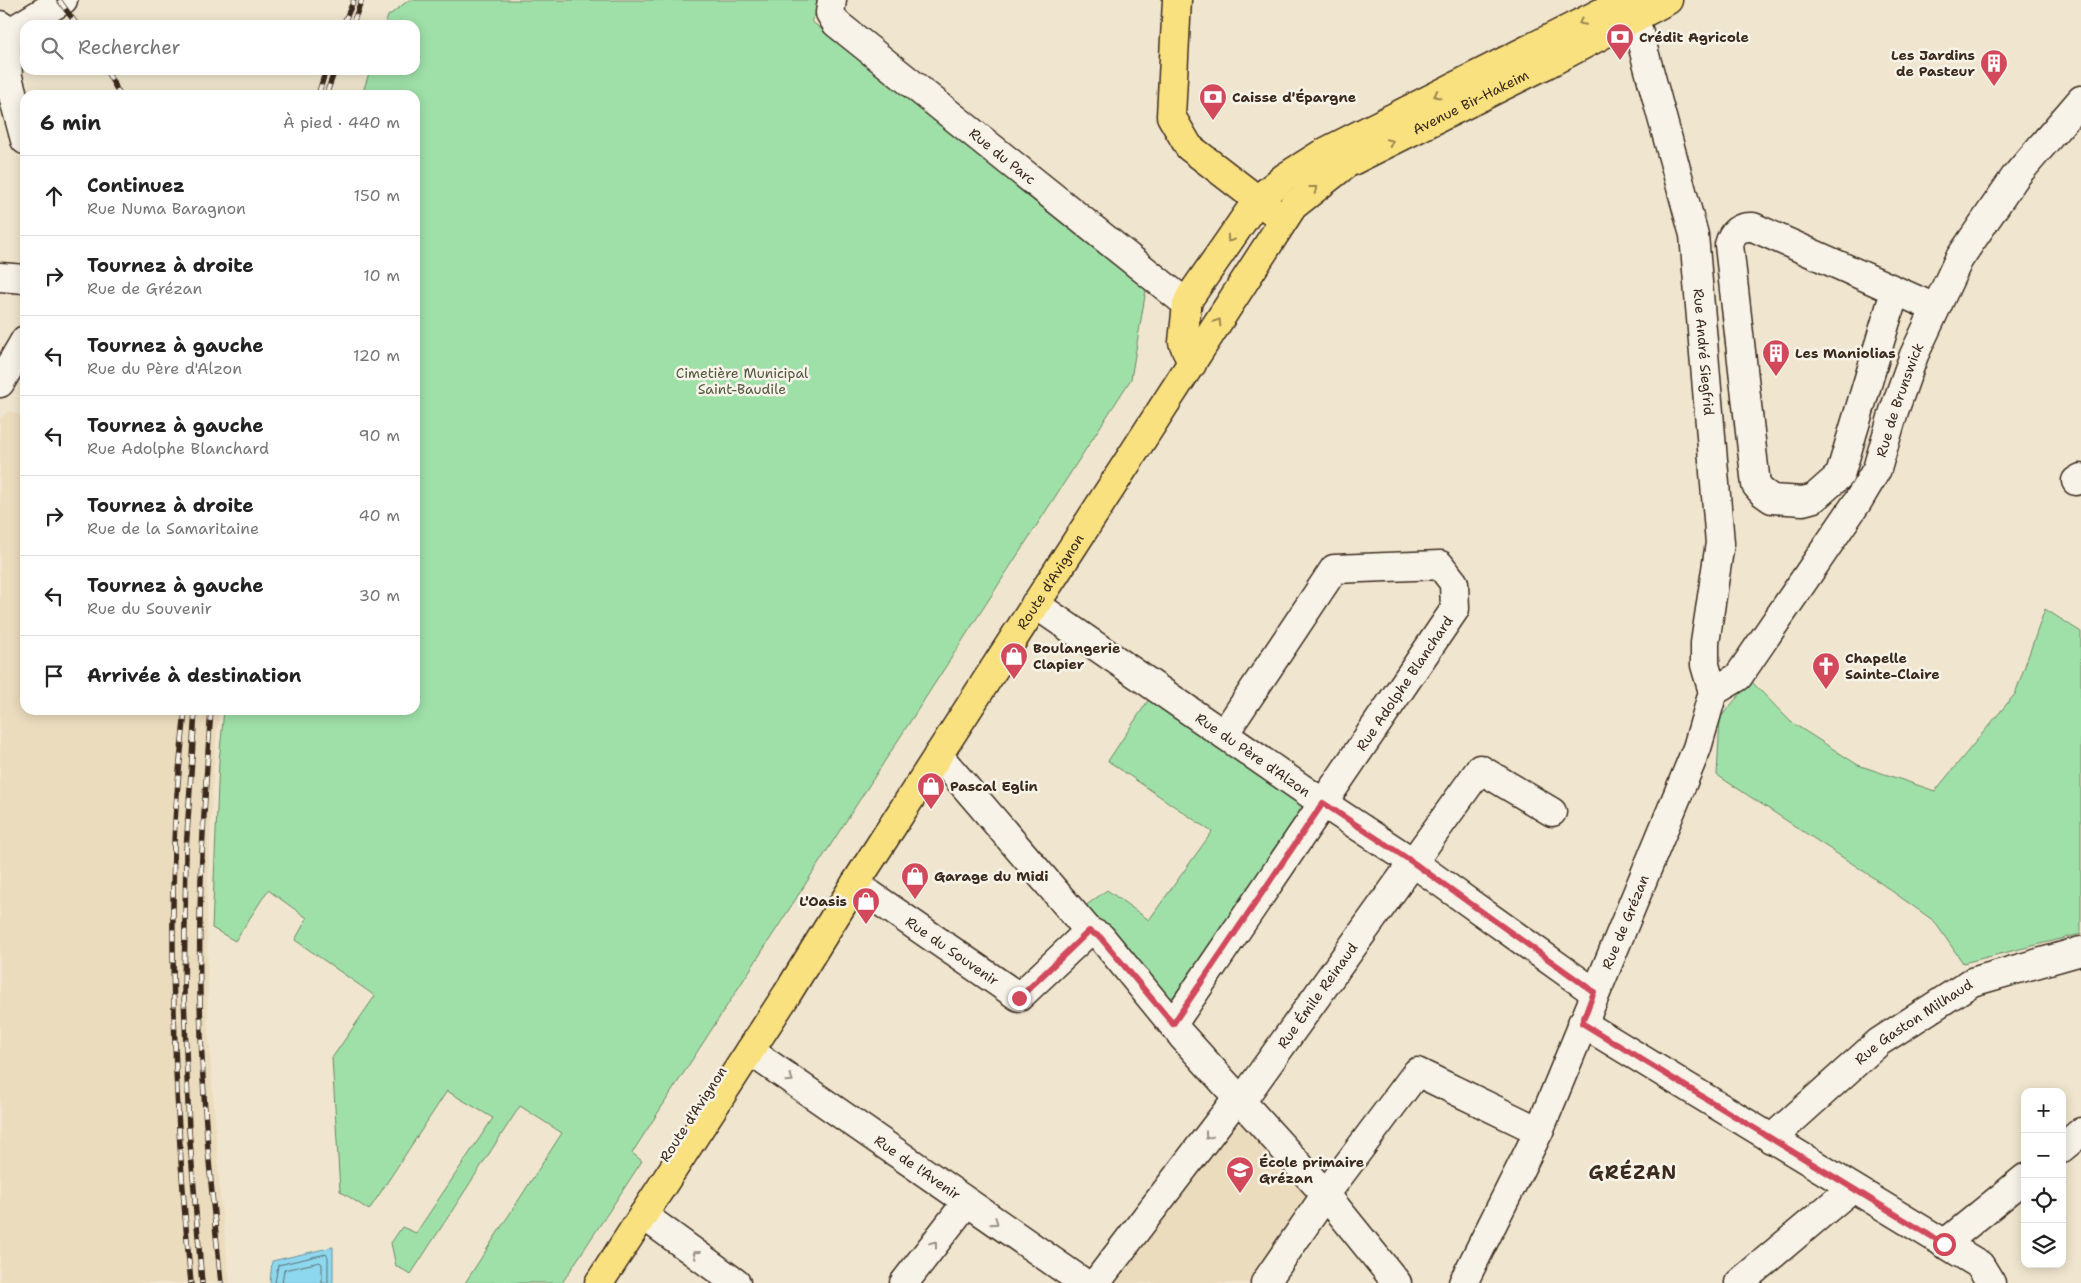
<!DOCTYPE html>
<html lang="fr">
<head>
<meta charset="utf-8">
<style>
	body { margin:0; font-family:"Shantell Sans",sans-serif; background:#f6f6f6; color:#222 }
	.controls { position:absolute; right:15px; bottom:15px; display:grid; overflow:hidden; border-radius:10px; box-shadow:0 2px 12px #0003 }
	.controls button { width:45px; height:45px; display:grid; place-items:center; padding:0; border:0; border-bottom:1px solid #e0e0e0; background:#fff; color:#222; font:25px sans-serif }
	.stop { position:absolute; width:15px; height:15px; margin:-11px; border:4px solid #d1495b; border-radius:50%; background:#fff }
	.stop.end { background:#d1495b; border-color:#fff; box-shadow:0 1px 5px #0008 }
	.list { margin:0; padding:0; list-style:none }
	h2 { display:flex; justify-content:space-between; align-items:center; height:65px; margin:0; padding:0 20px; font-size:21px }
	h2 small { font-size:16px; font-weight:400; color:#767676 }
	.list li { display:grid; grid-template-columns:32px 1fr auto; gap:15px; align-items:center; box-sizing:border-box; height:80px; padding:0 20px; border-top:1px solid #e0e0e0 }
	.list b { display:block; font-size:19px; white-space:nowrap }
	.list p { margin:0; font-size:16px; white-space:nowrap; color:#767676 }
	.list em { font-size:16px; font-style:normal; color:#767676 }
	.icon { flex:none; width:28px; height:28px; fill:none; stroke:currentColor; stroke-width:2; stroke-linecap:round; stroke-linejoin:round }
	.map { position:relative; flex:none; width:2081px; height:1283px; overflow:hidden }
	.search { position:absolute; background:#fff; box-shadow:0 2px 12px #0003; left:20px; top:20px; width:400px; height:55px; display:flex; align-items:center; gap:12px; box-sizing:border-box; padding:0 18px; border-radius:15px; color:#767676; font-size:19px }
	.panel { position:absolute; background:#fff; box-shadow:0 2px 12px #0003; left:20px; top:90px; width:400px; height:625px; border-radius:15px }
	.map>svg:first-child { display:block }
	.built { fill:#ecdcbe }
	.green { fill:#9fe0a9; stroke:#6d8564 }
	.water { fill:#8ed8ef; stroke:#6d929b }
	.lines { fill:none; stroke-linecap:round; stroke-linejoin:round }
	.shore { stroke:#5c7072; stroke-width:1 }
	.minor-casing { stroke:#3b2a1e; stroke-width:31 }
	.major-casing { stroke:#3b2a1e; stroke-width:31 }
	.minor { stroke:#f7f3e8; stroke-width:28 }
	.major { stroke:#fae180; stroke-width:28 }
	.rail-casing { stroke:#3b2a1e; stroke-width:5.5 }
	.rail { stroke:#f7f3e8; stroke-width:4; stroke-dasharray:11; stroke-linecap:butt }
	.oneway { stroke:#9a864f }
	.oneway2 { stroke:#998e83 }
	.route { stroke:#d1495b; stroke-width:6 }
	.labels { text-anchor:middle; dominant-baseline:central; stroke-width:5; stroke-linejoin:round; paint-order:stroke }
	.poi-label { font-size:14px; font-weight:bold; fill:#3b2a1e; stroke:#f7f3e8; text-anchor:start }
	.street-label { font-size:14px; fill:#3b2a1e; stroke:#f7f3e8 }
	.park-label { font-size:14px; fill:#545841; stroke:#f7f3e8 }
	.district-label { font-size:19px; font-weight:bold; letter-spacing:1px; fill:#3b2a1e; stroke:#f7f3e8 }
</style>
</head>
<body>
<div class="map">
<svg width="2081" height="1283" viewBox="0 0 2081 1283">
	<rect width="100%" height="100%" fill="#f0e6cf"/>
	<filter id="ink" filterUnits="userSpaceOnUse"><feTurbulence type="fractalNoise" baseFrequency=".02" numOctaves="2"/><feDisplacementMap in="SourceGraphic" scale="10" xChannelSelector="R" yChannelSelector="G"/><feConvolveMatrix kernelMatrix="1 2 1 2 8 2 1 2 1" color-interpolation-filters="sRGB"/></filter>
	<g filter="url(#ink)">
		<g class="built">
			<polygon points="9,411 25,417 25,710 219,710 213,778 207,902 208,1022 221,1204 230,1283 0,1283 0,418"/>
			<polygon points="1235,1111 1312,1200 1253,1283 1109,1283"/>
		</g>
		<g class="green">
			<polygon points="409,0 825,0 811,21 1147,284 1131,379 632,1153 642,1161 562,1283 465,1283 562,1133 520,1106 411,1274 396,1266 391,1243 402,1227 416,1233 493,1118 447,1091 369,1210 340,1191 332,1058 375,996 295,940 307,918 268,890 235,941 212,928 219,761 224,710 415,710 415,95 362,95 370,70 415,70 415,25 385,25 388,16"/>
			<polygon points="2045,609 2081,632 2081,934 1963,963 1934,921 1865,872 1717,775 1720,718 1751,681 1791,722 1858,765 1935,791 2015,694"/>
			<polygon points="1149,699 1308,807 1172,1006 1084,907 1107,890 1149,920 1212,832 1108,761"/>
		</g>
		<polygon class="water" points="333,1247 333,1283 270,1283 272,1261"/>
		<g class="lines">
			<g class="shore">
				<polyline points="275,1283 278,1265 326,1254 328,1257 328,1283"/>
				<polyline points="282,1283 284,1270 320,1262 322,1264 322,1283"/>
			</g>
			<g class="minor-casing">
				<g id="minor">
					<path id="s1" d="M832,0L830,13L836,23L1187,304"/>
					<path id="s2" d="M1630,0L1694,235L1720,543L1705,643V665L1713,692"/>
					<polyline points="0,25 6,35 8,77 25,140"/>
					<polyline points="0,38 63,0"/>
					<polyline points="0,277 25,279"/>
					<path d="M1895,291L1840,475L1814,498L1803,501L1772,499L1762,492L1756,485L1729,245C1732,232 1739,226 1753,227L1935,308"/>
					<polyline points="0,383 25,340"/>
					<polyline points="2076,481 2081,478"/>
					<path id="s3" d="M1035,604L1323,803L1411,861L1594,992"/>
					<path id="s4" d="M1713,692L1738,677L1858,501L1877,469L1894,411L1914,355L1959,259L2015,177L2081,100"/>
					<polyline points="938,755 1089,931 1101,937 1182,1036 1326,1195 1397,1283"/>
					<path id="s5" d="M855,884L1019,997L1089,931"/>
					<polyline points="1582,1023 1980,1265 1991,1283"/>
					<path id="s6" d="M1173,1024L1455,609L1454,583L1440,565L1334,569L1224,734"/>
					<path id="s7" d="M750,1051L1084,1283"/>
					<path id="s8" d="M1771,1139L1879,1042L1972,982L2081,951"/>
					<polyline points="2062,1148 2081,1132"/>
					<polyline points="643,1215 736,1283"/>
					<polyline points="1944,1244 2025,1178"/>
					<polyline points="904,1283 966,1203"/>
					<path id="s9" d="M1096,1283L1238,1097L1248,1092L1480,769L1552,812"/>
					<polyline points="1265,1283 1331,1187 1417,1072 1539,1131"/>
					<path id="s10" d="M1463,1283L1539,1131L1697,748L1713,692"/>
					<polyline points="1739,1283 1852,1188"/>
				</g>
			</g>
			<g class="major-casing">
				<g id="major">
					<polyline points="1177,0 1171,116 1189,147 1272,211"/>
					<polyline points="1192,364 1183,342 1187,304 1190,297 1258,199 1285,177 1323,153 1626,0"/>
					<path id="s11" d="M599,1283L787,994L855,884L1293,206L1346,164L1545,65L1668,0"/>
				</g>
			</g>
			<use href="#minor" class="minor"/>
			<use href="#major" class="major"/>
			<g class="rail-casing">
				<g id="rail">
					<polyline points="59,0 77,25"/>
					<polyline points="343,25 354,0"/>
					<polyline points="352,25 362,0"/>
					<polyline points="106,70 120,95"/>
					<polyline points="318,95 326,70"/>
					<polyline points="326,95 335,70"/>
					<path d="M185,710C181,755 175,800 174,846C170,991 177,1138 191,1283"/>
					<polyline points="195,710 186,851 184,995 189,1130 202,1283"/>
					<path d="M211,710C204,804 198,899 200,993C201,1090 211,1187 221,1283"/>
				</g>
			</g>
			<use href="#rail" class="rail"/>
		</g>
		<defs><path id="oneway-chevron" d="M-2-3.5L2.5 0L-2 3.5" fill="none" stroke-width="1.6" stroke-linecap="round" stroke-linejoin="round" transform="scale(1.25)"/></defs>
		<g class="oneway">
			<use href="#oneway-chevron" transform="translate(1582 22) rotate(153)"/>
			<use href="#oneway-chevron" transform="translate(1437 95) rotate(153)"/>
			<use href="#oneway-chevron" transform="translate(1390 142) rotate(-26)"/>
			<use href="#oneway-chevron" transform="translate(1314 189) rotate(-38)"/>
			<use href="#oneway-chevron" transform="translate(1230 239) rotate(125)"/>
			<use href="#oneway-chevron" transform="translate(1218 322) rotate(-58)"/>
		</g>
		<g class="oneway2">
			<use href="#oneway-chevron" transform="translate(790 1079) rotate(35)"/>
			<use href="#oneway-chevron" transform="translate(1208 1136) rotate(127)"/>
			<use href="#oneway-chevron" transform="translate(995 1222) rotate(34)"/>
			<use href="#oneway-chevron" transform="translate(934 1244) rotate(-53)"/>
			<use href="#oneway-chevron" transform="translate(696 1254) rotate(-144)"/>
		</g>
	</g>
	<g class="lines" filter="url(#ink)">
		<polyline class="route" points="1019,998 1089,931 1100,937 1173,1024 1323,803 1411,861 1594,992 1582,1023 1944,1244"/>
	</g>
	<defs>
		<g id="bank-pin" transform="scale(1.4375)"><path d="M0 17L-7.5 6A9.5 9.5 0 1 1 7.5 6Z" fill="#d1495b" stroke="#f7f3e8"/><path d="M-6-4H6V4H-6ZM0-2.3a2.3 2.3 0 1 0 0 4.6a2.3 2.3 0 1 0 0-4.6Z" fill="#fff"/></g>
		<g id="building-pin" transform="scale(1.4375)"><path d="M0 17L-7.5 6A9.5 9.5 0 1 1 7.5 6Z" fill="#d1495b" stroke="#f7f3e8"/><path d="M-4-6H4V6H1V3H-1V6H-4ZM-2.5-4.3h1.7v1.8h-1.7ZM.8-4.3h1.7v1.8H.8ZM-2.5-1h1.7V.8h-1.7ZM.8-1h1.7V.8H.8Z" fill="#fff"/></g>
		<g id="shop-pin" transform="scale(1.4375)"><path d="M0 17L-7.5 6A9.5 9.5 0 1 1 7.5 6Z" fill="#d1495b" stroke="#f7f3e8"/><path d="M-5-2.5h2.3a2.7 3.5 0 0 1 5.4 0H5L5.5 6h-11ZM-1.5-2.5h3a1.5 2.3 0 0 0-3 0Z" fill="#fff"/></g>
		<g id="church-pin" transform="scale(1.4375)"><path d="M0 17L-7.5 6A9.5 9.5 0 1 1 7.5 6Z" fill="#d1495b" stroke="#f7f3e8"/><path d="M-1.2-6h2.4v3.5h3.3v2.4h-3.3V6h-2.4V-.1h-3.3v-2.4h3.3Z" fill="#fff"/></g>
		<g id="school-pin" transform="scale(1.4375)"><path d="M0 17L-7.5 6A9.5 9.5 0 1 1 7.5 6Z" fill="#d1495b" stroke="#f7f3e8"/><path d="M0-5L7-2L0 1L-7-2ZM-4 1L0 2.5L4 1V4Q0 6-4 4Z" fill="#fff"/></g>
	</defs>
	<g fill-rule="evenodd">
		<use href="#bank-pin" x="1620" y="37"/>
		<use href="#building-pin" x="1994" y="63"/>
		<use href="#bank-pin" x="1213" y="97"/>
		<use href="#building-pin" x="1776" y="353"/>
		<use href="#shop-pin" x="1014" y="656"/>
		<use href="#church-pin" x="1826" y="666"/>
		<use href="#shop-pin" x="931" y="786"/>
		<use href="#shop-pin" x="915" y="876"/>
		<use href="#shop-pin" x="866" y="901"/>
		<use href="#school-pin" x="1240" y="1170"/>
	</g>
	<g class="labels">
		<g class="poi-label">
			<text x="1639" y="37">Crédit Agricole</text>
			<text x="1975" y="55" text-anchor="end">Les Jardins<tspan x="1975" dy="16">de Pasteur</tspan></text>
			<text x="1232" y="97">Caisse d'Épargne</text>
			<text x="1795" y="353">Les Maniolias</text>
			<text x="1033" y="648">Boulangerie<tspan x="1033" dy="16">Clapier</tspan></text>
			<text x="1845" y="658">Chapelle<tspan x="1845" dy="16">Sainte-Claire</tspan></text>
			<text x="950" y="786">Pascal Eglin</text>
			<text x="934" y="876">Garage du Midi</text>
			<text x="847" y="901" text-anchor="end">L'Oasis</text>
			<text x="1259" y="1162">École primaire<tspan x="1259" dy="16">Grézan</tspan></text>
		</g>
		<g class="street-label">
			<text stroke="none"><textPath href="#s11" startOffset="1488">Avenue Bir-Hakeim</textPath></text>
			<text stroke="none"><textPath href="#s1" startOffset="238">Rue du Parc</textPath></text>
			<text stroke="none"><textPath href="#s2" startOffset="361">Rue André Siegfrid</textPath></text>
			<text stroke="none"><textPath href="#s4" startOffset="352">Rue de Brunswick</textPath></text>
			<text stroke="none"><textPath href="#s11" startOffset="834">Route d'Avignon</textPath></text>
			<text stroke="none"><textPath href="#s6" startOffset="412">Rue Adolphe Blanchard</textPath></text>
			<text stroke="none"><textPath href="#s3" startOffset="265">Rue du Père d'Alzon</textPath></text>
			<text stroke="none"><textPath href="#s10" startOffset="396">Rue de Grézan</textPath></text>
			<text stroke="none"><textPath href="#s5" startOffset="118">Rue du Souvenir</textPath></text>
			<text stroke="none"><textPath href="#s9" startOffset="364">Rue Émile Reinaud</textPath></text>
			<text stroke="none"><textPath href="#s8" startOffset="185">Rue Gaston Milhaud</textPath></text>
			<text transform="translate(693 1114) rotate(-57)">Route d'Avignon</text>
			<text stroke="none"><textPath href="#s7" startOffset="204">Rue de l'Avenir</textPath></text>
		</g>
		<g class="park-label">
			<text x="742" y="373">Cimetière Municipal<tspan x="742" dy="16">Saint-Baudile</tspan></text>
		</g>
		<g class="district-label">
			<text x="1633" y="1172">GRÉZAN</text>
		</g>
	</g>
</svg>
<div class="controls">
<button>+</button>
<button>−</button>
<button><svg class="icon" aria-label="locate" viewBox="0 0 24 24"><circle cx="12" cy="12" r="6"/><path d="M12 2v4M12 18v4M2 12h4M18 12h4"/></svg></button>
<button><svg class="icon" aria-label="layers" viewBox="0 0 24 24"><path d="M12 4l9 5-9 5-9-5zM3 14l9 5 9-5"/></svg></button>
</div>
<div class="stop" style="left:1944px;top:1244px"></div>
<div class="stop end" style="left:1019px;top:998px"></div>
<div class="search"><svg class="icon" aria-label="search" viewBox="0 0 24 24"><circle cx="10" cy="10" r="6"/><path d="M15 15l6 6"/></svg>Rechercher</div>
<section class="panel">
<h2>6 min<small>À pied · 440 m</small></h2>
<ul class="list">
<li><svg class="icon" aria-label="ahead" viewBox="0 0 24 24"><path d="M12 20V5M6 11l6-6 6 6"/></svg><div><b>Continuez</b><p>Rue Numa Baragnon</p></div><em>150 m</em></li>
<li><svg class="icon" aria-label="right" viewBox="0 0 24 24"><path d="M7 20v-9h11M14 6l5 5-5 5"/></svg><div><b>Tournez à droite</b><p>Rue de Grézan</p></div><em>10 m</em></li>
<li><svg class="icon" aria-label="left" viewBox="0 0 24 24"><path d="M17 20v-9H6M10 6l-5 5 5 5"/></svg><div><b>Tournez à gauche</b><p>Rue du Père d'Alzon</p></div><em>120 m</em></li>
<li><svg class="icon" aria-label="left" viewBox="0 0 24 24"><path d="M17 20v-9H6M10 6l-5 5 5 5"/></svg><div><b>Tournez à gauche</b><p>Rue Adolphe Blanchard</p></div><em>90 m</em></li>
<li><svg class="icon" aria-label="right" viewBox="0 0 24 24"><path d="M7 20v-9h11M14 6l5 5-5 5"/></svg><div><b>Tournez à droite</b><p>Rue de la Samaritaine</p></div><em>40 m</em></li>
<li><svg class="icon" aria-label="left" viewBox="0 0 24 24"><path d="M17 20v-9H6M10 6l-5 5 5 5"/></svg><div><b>Tournez à gauche</b><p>Rue du Souvenir</p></div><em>30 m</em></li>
<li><svg class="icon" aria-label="arrive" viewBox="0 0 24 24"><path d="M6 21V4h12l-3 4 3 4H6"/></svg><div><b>Arrivée à destination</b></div></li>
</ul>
</section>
</div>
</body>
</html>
